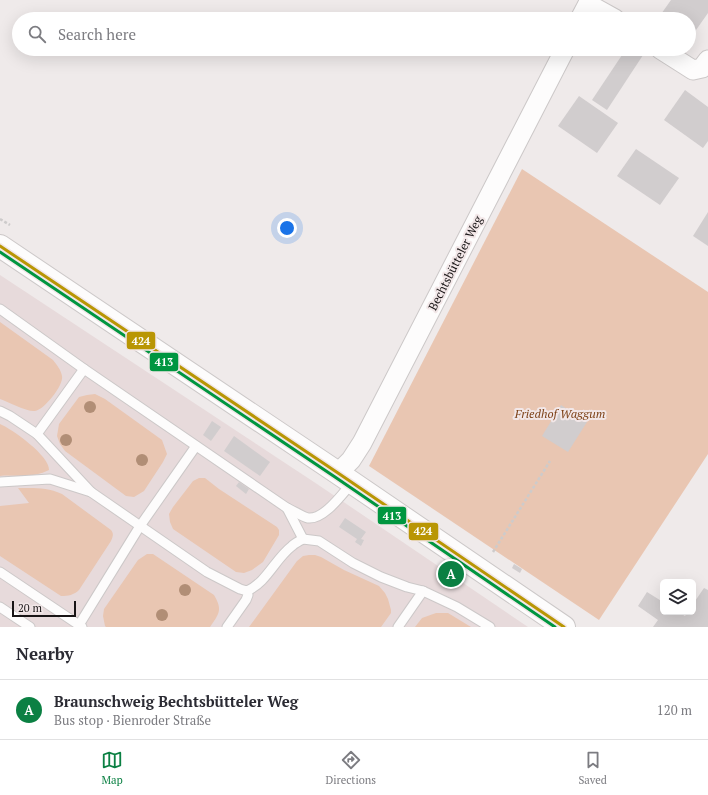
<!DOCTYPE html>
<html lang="en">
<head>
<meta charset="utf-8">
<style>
	body { margin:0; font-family:"PT Serif",serif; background:#f2f2f3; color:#2b2b33 }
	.controls { position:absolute; right:12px; bottom:12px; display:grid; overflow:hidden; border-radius:6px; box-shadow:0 4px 16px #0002 }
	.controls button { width:36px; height:36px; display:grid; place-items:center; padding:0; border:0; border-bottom:1px solid #e1e1e2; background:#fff; color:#2b2b33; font:20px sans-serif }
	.scale { position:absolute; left:12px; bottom:10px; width:64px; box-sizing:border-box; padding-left:4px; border:2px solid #181415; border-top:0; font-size:11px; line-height:14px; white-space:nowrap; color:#181415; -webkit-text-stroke:3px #f2e7e8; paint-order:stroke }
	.you { position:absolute; left:287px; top:228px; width:14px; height:14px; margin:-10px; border:3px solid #fff; border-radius:50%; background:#1a73e8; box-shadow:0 0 0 6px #1a73e833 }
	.badge { display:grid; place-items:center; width:26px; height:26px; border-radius:50%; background:#0b8043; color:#fff; font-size:13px; font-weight:700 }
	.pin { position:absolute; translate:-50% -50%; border:2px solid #fff; box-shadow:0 1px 4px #0006 }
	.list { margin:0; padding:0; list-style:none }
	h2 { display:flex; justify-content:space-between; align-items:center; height:52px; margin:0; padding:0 16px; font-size:17px }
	h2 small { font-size:13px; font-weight:400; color:#7c7c81 }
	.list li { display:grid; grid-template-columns:26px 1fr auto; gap:12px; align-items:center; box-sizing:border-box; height:60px; padding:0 16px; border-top:1px solid #e1e1e2 }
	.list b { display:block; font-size:15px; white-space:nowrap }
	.list p { margin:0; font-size:13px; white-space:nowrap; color:#7c7c81 }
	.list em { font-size:13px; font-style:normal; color:#7c7c81 }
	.icon { flex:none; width:22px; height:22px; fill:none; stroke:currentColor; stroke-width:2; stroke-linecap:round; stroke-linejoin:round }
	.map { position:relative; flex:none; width:708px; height:627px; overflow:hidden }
	.search { position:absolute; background:#fff; box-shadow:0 4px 16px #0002; left:12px; right:12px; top:12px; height:44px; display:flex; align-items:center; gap:10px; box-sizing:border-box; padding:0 14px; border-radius:22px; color:#7c7c81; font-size:15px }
	.sheet { height:112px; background:#fff }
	nav { display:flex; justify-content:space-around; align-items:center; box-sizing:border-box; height:56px; border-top:1px solid #e1e1e2; background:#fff; font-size:11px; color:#7c7c81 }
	nav a { display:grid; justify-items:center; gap:2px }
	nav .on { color:#0b8043 }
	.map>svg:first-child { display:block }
	.built { fill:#e7dadb }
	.green { fill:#e9c6b2 }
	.building { fill:#d1cdce }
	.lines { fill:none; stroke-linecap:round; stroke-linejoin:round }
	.service-casing { stroke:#ccc8c8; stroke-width:11 }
	.minor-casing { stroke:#ccc8c8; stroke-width:21 }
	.tertiary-casing { stroke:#ccc8c8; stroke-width:24 }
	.path { stroke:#cdcbcb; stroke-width:2.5; stroke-dasharray:3 2; stroke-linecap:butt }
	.service { stroke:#fdfcfc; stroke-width:9 }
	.minor { stroke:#fdfcfc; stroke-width:19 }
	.tertiary { stroke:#fdfcfc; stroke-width:22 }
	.bus-1-casing { stroke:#f2e7e8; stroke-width:6 }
	.bus-2-casing { stroke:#f2e7e8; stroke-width:6 }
	.bus-1 { stroke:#b99604; stroke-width:3 }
	.bus-2 { stroke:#009640; stroke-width:3 }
	.tree { fill:#b18e76 }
	.labels { text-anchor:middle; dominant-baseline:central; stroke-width:4; stroke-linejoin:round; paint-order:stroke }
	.street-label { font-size:12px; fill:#181415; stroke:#f2e7e8 }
	.park-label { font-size:12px; font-style:italic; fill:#7e4218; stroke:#f2e7e8 }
	.line-badge { stroke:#f2e7e8; stroke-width:1.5 }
	.badge-label { font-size:11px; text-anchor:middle; font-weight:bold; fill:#fff }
</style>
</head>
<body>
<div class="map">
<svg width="708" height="627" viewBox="0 0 708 627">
	<rect width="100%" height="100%" fill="#efeaea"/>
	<polygon class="built" points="0,275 317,484 528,627 0,627"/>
	<g class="green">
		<polygon points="522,169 708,292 708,454 599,620 369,466"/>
		<path d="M0,322L53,360C57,365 61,370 62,376C64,385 44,410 35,411C27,412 8,402 0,399Z"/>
		<polygon points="95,394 105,399 162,440 167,454 163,462 144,491 134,497 126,496 65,451 60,444 57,436 59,424 79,397 87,395"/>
		<path d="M0,424C12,429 50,456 49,470C41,474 31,476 23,476C15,476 8,475 0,476Z"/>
		<polygon points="199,478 205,478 219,489 277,527 279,530 279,535 263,562 252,570 244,573 236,572 173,529 170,522 169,514 173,507 193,481"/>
		<path d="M18,488C35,488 47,487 62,494L111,530C114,534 113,536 111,541L79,590C74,595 68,596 61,596L0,556V506L29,503Z"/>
		<path d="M147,554H153L214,595C223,610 219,614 210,627H106L105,626L103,616L104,609L138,560Z"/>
		<polygon points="309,555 315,555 321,557 344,570 379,586 385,593 388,599 391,610 391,613 381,627 249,627 297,561 303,556"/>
		<polygon points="436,613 448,613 471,627 415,627 422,618"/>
	</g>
	<g class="building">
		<polygon points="671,0 708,0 708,13 689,40 689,19 661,19 659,17"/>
		<polygon points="626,49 639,49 645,52 607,110 592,100"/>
		<polygon points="685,90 708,107 708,141 703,148 664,120"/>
		<polygon points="579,96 618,123 597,153 558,126"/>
		<polygon points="636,149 679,178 660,205 617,176"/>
		<polygon points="708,212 708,246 693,236"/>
		<polygon points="561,405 587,422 568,452 542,436"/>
		<polygon points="212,421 221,427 211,441 203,435"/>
		<polygon points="234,436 270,462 260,476 224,451"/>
		<polygon points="239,482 249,489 246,494 236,486"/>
		<polygon points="345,518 366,532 361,539 364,540 361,546 355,542 357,539 339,527"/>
		<polygon points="514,564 522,569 520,573 512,568"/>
		<polygon points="704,588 708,590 708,627 653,627 658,620 638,606 647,592 663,602 663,612 678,612 685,616 688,612 693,612 693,604"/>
	</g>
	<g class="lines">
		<g class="service-casing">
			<g id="service">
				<path d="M0,309L84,369L287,508C292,510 303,517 308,518C324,520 342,494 352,483"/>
				<path d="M0,411L10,416L37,434L91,492L207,572L240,589L247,591C267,582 275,559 292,546C295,543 299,541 303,539L319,541L353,563L381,577L407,587L423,591L457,607L490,627"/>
				<polyline points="37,434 84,369"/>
				<polyline points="0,482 50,479 91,492"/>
				<polyline points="287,508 303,539"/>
				<polyline points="0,572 82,627"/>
				<polyline points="0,607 30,627"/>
				<polyline points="79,625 140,526 196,446"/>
				<polyline points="227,627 246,600 248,595 247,591"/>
				<polyline points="398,627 423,591"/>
			</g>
		</g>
		<g class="minor-casing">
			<g id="minor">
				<polyline points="588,4 615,19"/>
				<polyline points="580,19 590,0"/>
				<polyline points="660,49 693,70 702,68 708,60"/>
				<polyline points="338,473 351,460 362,443 565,49"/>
			</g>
		</g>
		<g class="tertiary-casing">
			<polyline id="tertiary" points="0,246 338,473 564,627"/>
		</g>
		<g class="path">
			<polyline points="0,219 10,225"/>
			<polyline points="493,552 550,461"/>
		</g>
		<use href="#service" class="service"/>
		<use href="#minor" class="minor"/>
		<use href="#tertiary" class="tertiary"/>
		<g class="bus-1-casing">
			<polyline id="bus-1" points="0,246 338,473 564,627"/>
		</g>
		<g class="bus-2-casing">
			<polyline id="bus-2" points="0,252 335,477 555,627"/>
		</g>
		<use href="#bus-1" class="bus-1"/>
		<use href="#bus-2" class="bus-2"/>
	</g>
	<g class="tree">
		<circle cx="90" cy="407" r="6"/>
		<circle cx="66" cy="440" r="6"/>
		<circle cx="142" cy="460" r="6"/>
		<circle cx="185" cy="590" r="6"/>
		<circle cx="162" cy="615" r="6"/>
	</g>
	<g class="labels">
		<g class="street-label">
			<text transform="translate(455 263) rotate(-63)">Bechtsbütteler Weg</text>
		</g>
		<g class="park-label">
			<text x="560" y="413">Friedhof Waggum</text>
		</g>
	</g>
	<g class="line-badge">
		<rect x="126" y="331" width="30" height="19" rx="4" fill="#b99604"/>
		<rect x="149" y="352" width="30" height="20" rx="4" fill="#009640"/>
		<rect x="377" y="506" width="30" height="19" rx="4" fill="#009640"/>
		<rect x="408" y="522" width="31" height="19" rx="4" fill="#b99604"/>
	</g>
	<g class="badge-label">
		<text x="141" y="345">424</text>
		<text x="164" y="366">413</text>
		<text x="392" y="520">413</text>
		<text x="423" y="535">424</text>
	</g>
</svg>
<div class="controls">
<button><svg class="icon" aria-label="layers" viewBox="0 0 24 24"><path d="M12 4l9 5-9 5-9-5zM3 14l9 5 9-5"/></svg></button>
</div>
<div class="scale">20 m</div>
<div class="you"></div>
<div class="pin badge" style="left:451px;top:574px">A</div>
<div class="search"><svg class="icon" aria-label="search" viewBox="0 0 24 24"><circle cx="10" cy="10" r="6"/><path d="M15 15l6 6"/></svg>Search here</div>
</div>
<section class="sheet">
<h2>Nearby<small></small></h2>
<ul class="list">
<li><span class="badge">A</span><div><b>Braunschweig Bechtsbütteler Weg</b><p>Bus stop · Bienroder Straße</p></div><em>120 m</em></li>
</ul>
</section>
<nav>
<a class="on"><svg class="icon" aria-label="map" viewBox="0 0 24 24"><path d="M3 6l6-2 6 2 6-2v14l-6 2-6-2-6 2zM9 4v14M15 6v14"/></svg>Map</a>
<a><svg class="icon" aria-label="directions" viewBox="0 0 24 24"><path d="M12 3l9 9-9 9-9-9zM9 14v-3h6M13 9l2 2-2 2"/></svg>Directions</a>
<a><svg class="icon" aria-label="saved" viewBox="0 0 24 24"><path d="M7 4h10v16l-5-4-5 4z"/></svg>Saved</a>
</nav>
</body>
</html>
